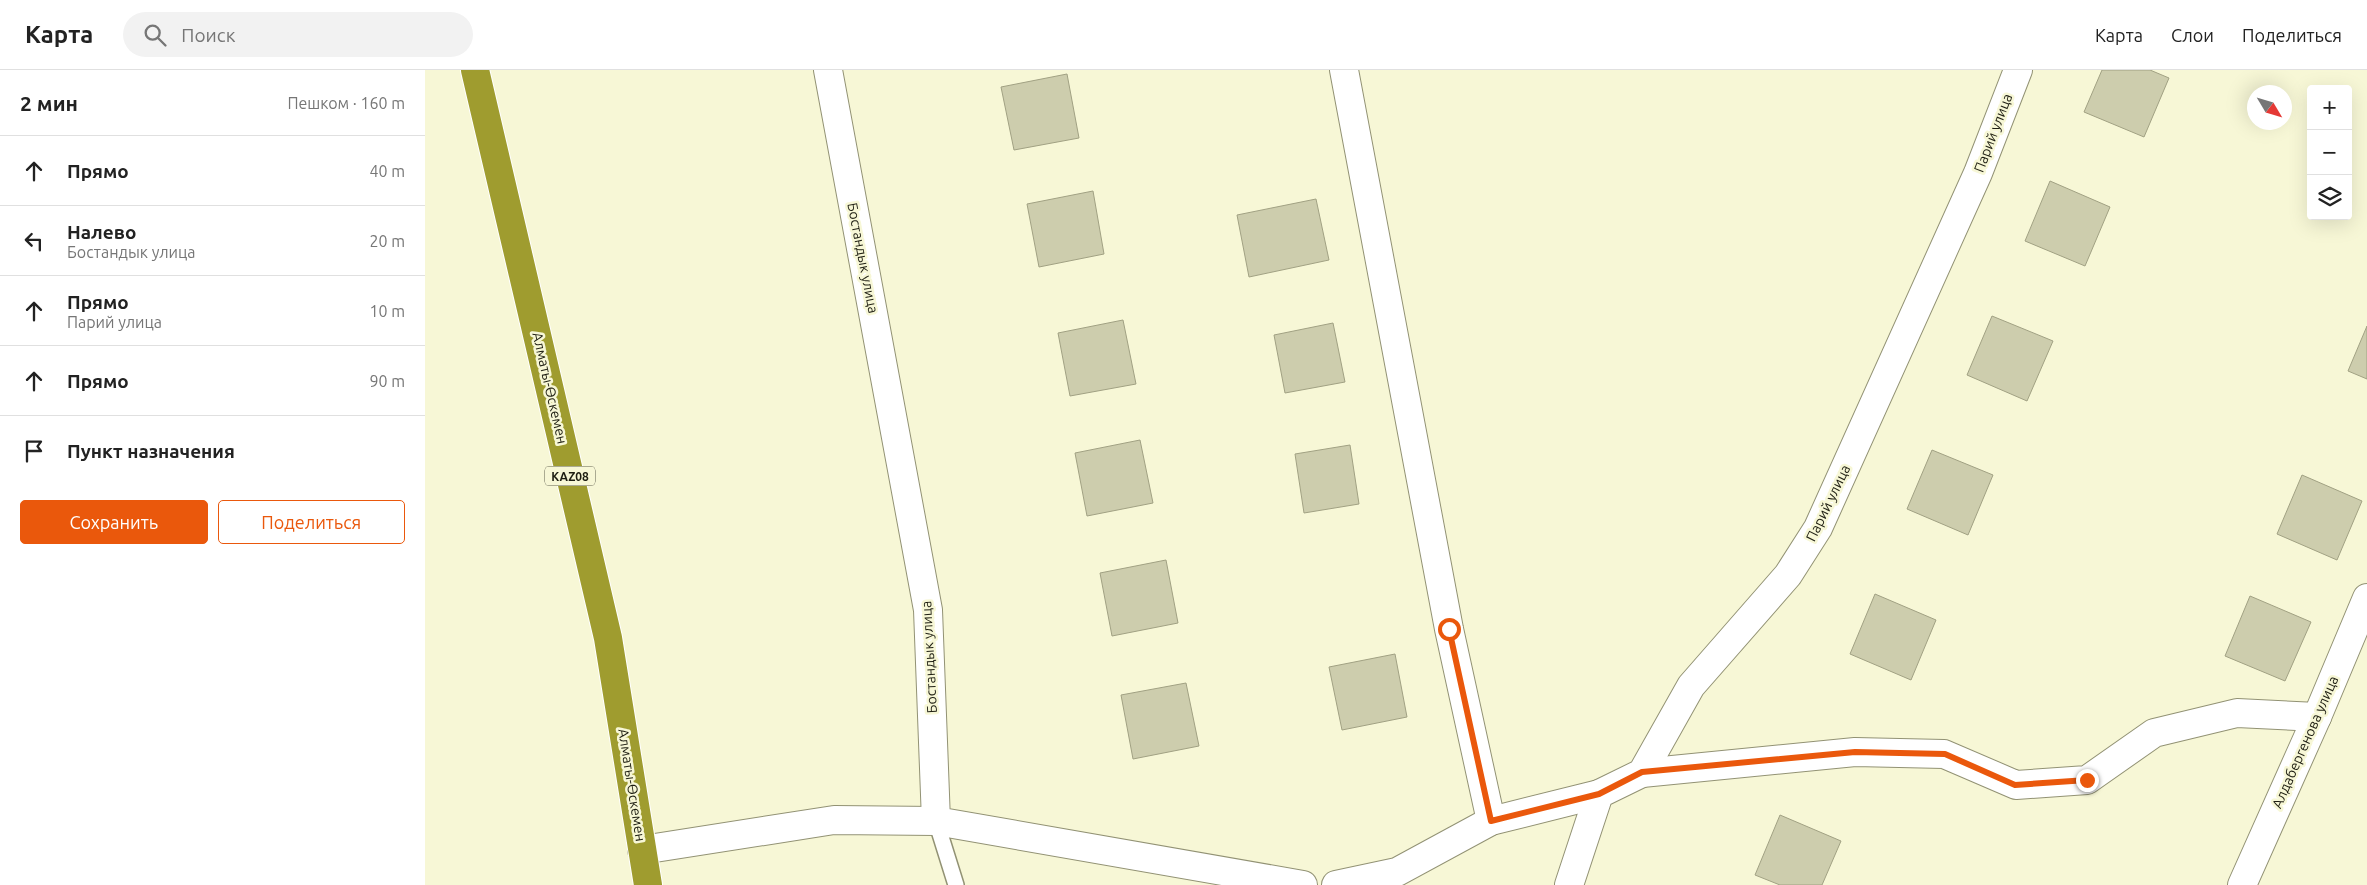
<!DOCTYPE html>
<html lang="ru">
<head>
<meta charset="utf-8">
<style>
	body { margin:0; font-family:Ubuntu,sans-serif; background:#f2f2f2; color:#222 }
	.controls { position:absolute; right:15px; top:15px; display:grid; overflow:hidden; border-radius:5px; box-shadow:0 5px 20px #0002 }
	.controls button { width:45px; height:45px; display:grid; place-items:center; padding:0; border:0; border-bottom:1px solid #e0e0e0; background:#fff; color:#222; font:25px sans-serif }
	.compass { position:absolute; left:1822px; top:15px; width:45px; height:45px; border-radius:50%; background:#fff; box-shadow:0 5px 20px #0002; rotate:128deg }
	.stop { position:absolute; width:15px; height:15px; margin:-11px; border:4px solid #ea580c; border-radius:50%; background:#fff }
	.stop.end { background:#ea580c; border-color:#fff; box-shadow:0 1px 5px #0008 }
	.list { margin:0; padding:0; list-style:none }
	h2 { display:flex; justify-content:space-between; align-items:center; height:65px; margin:0; padding:0 20px; font-size:21px }
	h2 small { font-size:16px; font-weight:400; color:#767676 }
	.list li { display:grid; grid-template-columns:32px 1fr auto; gap:15px; align-items:center; box-sizing:border-box; height:70px; padding:0 20px; border-top:1px solid #e0e0e0 }
	.list b { display:block; font-size:19px; white-space:nowrap }
	.list p { margin:0; font-size:16px; white-space:nowrap; color:#767676 }
	.list em { font-size:16px; font-style:normal; color:#767676 }
	.actions { display:flex; gap:10px; padding:15px 20px }
	.actions a { flex:1; padding:11px 0; border:1px solid #ea580c; border-radius:5px; text-align:center; font-size:18px; color:#ea580c }
	.actions .main { background:#ea580c; color:#fff }
	.icon { flex:none; width:28px; height:28px; fill:none; stroke:currentColor; stroke-width:2; stroke-linecap:round; stroke-linejoin:round }
	.map { position:relative; flex:none; width:1942px; height:815px; overflow:hidden }
	header { display:flex; align-items:center; gap:30px; box-sizing:border-box; height:70px; padding:0 25px; background:#fff; border-bottom:1px solid #e0e0e0 }
	header strong { font-size:24px }
	nav { display:flex; gap:28px; margin-inline-start:auto; font-size:18px }
	.search { width:350px; height:45px; background:#f2f2f2; display:flex; align-items:center; gap:12px; box-sizing:border-box; padding:0 18px; border-radius:28px; color:#767676; font-size:19px }
	main { display:flex }
	aside { flex:1; background:#fff }
	.map>svg:first-child { display:block }
	.building { fill:#cdcdad; stroke:#a1a183 }
	.lines { fill:none; stroke-linecap:round; stroke-linejoin:round }
	.lane-casing { stroke:#929274; stroke-width:18 }
	.street-casing { stroke:#929274; stroke-width:30 }
	.secondary-casing { stroke:#929274; stroke-width:30 }
	.highway-casing { stroke:#fff; stroke-width:30 }
	.lane { stroke:#fff; stroke-width:15 }
	.street { stroke:#fff; stroke-width:28 }
	.secondary { stroke:#fff; stroke-width:28 }
	.highway { stroke:#9f9c2f; stroke-width:28 }
	.route { stroke:#ea580c; stroke-width:6 }
	.labels { text-anchor:middle; dominant-baseline:central; stroke-width:5; stroke-linejoin:round; paint-order:stroke }
	.shield { fill:#f7f7d6; stroke:#5e5e4c; stroke-width:1 }
	.shield-label { font-size:12px; font-weight:bold; fill:#1d1d11 }
	.street-label { font-size:14px; fill:#1d1d11; stroke:#f7f7d6 }
</style>
</head>
<body>
<header>
<strong>Карта</strong>
<div class="search"><svg class="icon" aria-label="search" viewBox="0 0 24 24"><circle cx="10" cy="10" r="6"/><path d="M15 15l6 6"/></svg>Поиск</div>
<nav><a>Карта</a><a>Слои</a><a>Поделиться</a></nav>
</header>
<main>
<aside>
<h2>2 мин<small>Пешком · 160 m</small></h2>
<ul class="list">
<li><svg class="icon" aria-label="ahead" viewBox="0 0 24 24"><path d="M12 20V5M6 11l6-6 6 6"/></svg><div><b>Прямо</b></div><em>40 m</em></li>
<li><svg class="icon" aria-label="left" viewBox="0 0 24 24"><path d="M17 20v-9H6M10 6l-5 5 5 5"/></svg><div><b>Налево</b><p>Бостандык улица</p></div><em>20 m</em></li>
<li><svg class="icon" aria-label="ahead" viewBox="0 0 24 24"><path d="M12 20V5M6 11l6-6 6 6"/></svg><div><b>Прямо</b><p>Парий улица</p></div><em>10 m</em></li>
<li><svg class="icon" aria-label="ahead" viewBox="0 0 24 24"><path d="M12 20V5M6 11l6-6 6 6"/></svg><div><b>Прямо</b></div><em>90 m</em></li>
<li><svg class="icon" aria-label="arrive" viewBox="0 0 24 24"><path d="M6 21V4h12l-3 4 3 4H6"/></svg><div><b>Пункт назначения</b></div></li>
</ul>
<div class="actions"><a class="main">Сохранить</a><a>Поделиться</a></div>
</aside>
<div class="map">
<svg width="1942" height="815" viewBox="0 0 1942 815">
	<rect width="100%" height="100%" fill="#f7f7d6"/>
	<g class="building">
		<polygon points="1677,0 1725,0 1744,8 1719,67 1659,42"/>
		<polygon points="642,4 654,68 589,80 576,17"/>
		<polygon points="1625,111 1685,137 1660,196 1600,171"/>
		<polygon points="668,121 679,184 614,197 602,134"/>
		<polygon points="891,129 904,190 824,207 812,145"/>
		<polygon points="1567,246 1628,271 1602,331 1542,305"/>
		<polygon points="698,250 711,314 645,326 633,263"/>
		<polygon points="908,253 920,312 860,323 849,265"/>
		<polygon points="1942,256 1942,309 1923,301"/>
		<polygon points="715,370 728,433 662,446 650,383"/>
		<polygon points="925,375 934,434 879,443 870,384"/>
		<polygon points="1507,380 1568,405 1543,465 1482,439"/>
		<polygon points="1877,405 1937,431 1912,490 1852,464"/>
		<polygon points="741,490 753,553 687,566 675,503"/>
		<polygon points="1450,524 1511,550 1486,610 1425,584"/>
		<polygon points="1825,526 1886,552 1860,611 1800,586"/>
		<polygon points="970,584 982,647 917,660 904,597"/>
		<polygon points="761,613 774,676 708,689 696,625"/>
		<polygon points="1355,745 1416,771 1397,815 1355,815 1330,805"/>
	</g>
	<g class="lines">
		<g class="lane-casing">
			<polyline id="lane" points="511,751 531,815"/>
		</g>
		<g class="street-casing">
			<g id="street">
				<polyline points="403,0 503,540 511,751 878,815"/>
				<polyline points="1217,703 1430,682 1519,684 1591,715 1662,710 1729,663 1812,643 1892,647"/>
				<polyline points="217,780 409,750 511,751"/>
				<polyline points="911,815 972,802 1066,751 1174,724"/>
				<polyline points="1144,815 1174,724 1217,703 1266,616 1363,505 1393,458 1553,103 1593,0"/>
				<polyline points="1817,815 1892,647 1942,528"/>
			</g>
		</g>
		<g class="secondary-casing">
			<polyline id="secondary" points="919,0 1024,559 1066,751"/>
		</g>
		<g class="highway-casing">
			<polyline id="highway" points="50,0 183,568 223,815"/>
		</g>
		<use href="#lane" class="lane"/>
		<use href="#street" class="street"/>
		<use href="#secondary" class="secondary"/>
		<use href="#highway" class="highway"/>
	</g>
	<g class="lines">
		<polyline class="route" points="1024,559 1066,751 1174,724 1217,702 1430,682 1520,684 1590,715 1662,710"/>
	</g>
	<g class="labels">
		<rect class="shield" x="120" y="396.5" width="50" height="19" rx="4"/>
		<g class="shield-label">
			<text x="145" y="406">KAZ08</text>
		</g>
		<g class="street-label">
			<text transform="translate(1568 63) rotate(-69)">Парий улица</text>
			<text transform="translate(438 188) rotate(79)">Бостандык улица</text>
			<text transform="translate(125 318) rotate(77)">Алматы-Өскемен</text>
			<text transform="translate(1403 433) rotate(-64)">Парий улица</text>
			<text transform="translate(504 587) rotate(-93)">Бостандык улица</text>
			<text transform="translate(1880 672) rotate(-66)">Алдабергенова улица</text>
			<text transform="translate(207 715) rotate(81)">Алматы-Өскемен</text>
		</g>
	</g>
</svg>
<div class="controls">
<button>+</button>
<button>−</button>
<button><svg class="icon" aria-label="layers" viewBox="0 0 24 24"><path d="M12 4l9 5-9 5-9-5zM3 14l9 5 9-5"/></svg></button>
</div>
<svg class="compass" viewBox="-18 -18 36 36"><path d="M0-13l5 13h-10z" fill="#e53935"/><path d="M0 13l5-13h-10z" fill="#767676"/></svg>
<div class="stop" style="left:1024px;top:559px"></div>
<div class="stop end" style="left:1662px;top:710px"></div>
</div>
</main>
</body>
</html>
